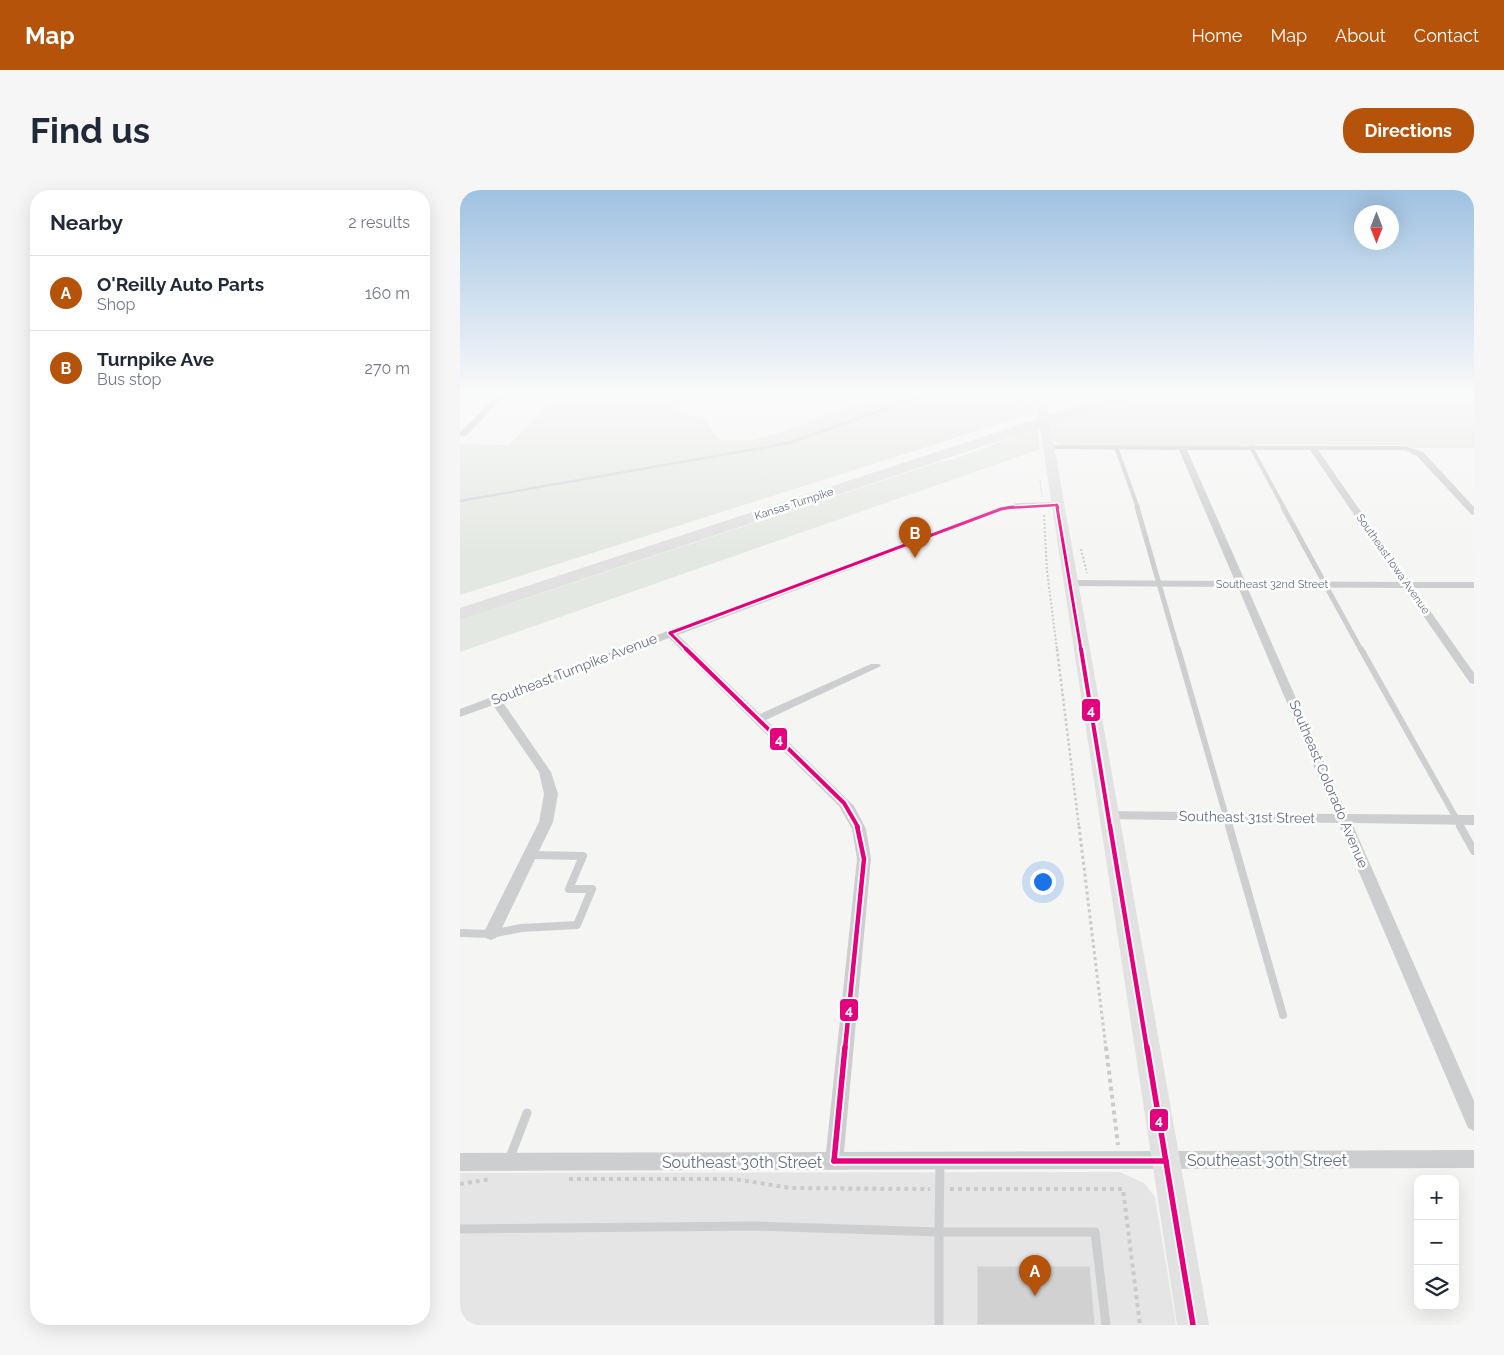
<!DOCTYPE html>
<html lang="en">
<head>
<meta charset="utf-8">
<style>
	body { margin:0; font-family:Raleway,sans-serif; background:#f6f6f7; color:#1f2937 }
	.controls { position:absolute; right:15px; bottom:15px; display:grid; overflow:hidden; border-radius:10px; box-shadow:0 5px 20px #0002 }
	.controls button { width:45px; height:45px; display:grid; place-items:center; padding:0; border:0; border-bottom:1px solid #e0e1e3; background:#fff; color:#1f2937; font:25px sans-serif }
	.compass { position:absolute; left:894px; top:15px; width:45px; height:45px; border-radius:50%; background:#fff; box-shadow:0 5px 20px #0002; rotate:180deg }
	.you { position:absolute; left:582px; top:691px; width:18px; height:18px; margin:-12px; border:4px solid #fff; border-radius:50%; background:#1a73e8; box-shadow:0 0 0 8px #1a73e833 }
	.badge { display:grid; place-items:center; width:32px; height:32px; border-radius:50%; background:#b45309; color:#fff; font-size:16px; font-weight:700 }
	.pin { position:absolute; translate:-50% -41px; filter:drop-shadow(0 1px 2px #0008) }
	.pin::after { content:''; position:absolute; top:26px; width:18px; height:15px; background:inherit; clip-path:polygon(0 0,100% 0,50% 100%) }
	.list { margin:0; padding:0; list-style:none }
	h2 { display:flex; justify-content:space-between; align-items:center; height:65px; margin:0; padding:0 20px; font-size:21px }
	h2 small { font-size:16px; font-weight:400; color:#747a83 }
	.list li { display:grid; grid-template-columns:32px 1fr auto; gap:15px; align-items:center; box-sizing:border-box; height:75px; padding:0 20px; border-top:1px solid #e0e1e3 }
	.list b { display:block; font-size:19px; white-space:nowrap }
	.list p { margin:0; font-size:16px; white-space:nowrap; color:#747a83 }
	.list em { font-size:16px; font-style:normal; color:#747a83 }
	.icon { flex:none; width:28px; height:28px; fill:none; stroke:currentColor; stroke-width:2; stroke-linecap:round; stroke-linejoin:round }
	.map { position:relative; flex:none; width:1014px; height:1135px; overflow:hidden; border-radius:20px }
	header { display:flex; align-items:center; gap:30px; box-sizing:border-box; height:70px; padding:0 25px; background:#b45309; color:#fff }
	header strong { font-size:24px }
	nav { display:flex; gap:28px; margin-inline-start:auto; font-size:18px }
	.intro { display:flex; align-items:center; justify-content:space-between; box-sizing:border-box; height:120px; padding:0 30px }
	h1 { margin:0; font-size:35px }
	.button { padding:12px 22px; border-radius:20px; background:#b45309; color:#fff; font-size:18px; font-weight:700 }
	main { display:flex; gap:30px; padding:0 30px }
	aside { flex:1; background:#fff; border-radius:20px; box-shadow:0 5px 20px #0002 }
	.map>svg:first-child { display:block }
	.built { fill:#e5e5e6 }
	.green { fill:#e4e8e2 }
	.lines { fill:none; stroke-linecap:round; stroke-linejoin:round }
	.stream { stroke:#d1d6da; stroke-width:2.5 }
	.building { fill:#d1d1d2; stroke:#e4e4e4 }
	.path-far4 { stroke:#cbcbcc; stroke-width:1; stroke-dasharray:1 1; stroke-linecap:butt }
	.path-far3 { stroke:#cbcbcc; stroke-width:2; stroke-dasharray:2 2; stroke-linecap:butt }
	.path-far2 { stroke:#cbcbcc; stroke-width:2.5; stroke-dasharray:2.5 2.5; stroke-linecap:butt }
	.path-far1 { stroke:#cbcbcc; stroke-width:3; stroke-dasharray:3 3; stroke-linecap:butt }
	.path { stroke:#cbcbcc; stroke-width:4; stroke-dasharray:4 4; stroke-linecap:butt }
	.lane-far4 { stroke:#cdcecf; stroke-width:4 }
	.lane-far3 { stroke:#cdcecf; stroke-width:5 }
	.lane-far2 { stroke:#cdcecf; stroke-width:6 }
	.lane-far1 { stroke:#cdcecf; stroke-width:8 }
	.lane { stroke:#cdcecf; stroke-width:9 }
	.street { fill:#cdcecf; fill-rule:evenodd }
	.secondary { fill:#e1e1e2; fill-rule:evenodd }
	.highway { fill:#e1e1e2; fill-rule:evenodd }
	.bus-1-far4-casing { stroke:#fff; stroke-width:5 }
	.bus-1-far3-casing { stroke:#fff; stroke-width:6 }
	.bus-1-far2-casing { stroke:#fff; stroke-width:8 }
	.bus-1-far1-casing { stroke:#fff; stroke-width:8 }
	.bus-1-casing { stroke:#fff; stroke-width:9 }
	.bus-1-far4 { stroke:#e5007d; stroke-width:2.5 }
	.bus-1-far3 { stroke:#e5007d; stroke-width:3 }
	.bus-1-far2 { stroke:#e5007d; stroke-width:4 }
	.bus-1-far1 { stroke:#e5007d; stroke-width:4.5 }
	.bus-1 { stroke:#e5007d; stroke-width:5.5 }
	.labels { text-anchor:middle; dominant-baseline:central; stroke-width:5; stroke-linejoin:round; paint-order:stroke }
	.far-street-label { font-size:11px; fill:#656f84; stroke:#fff }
	.street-label { font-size:14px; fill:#656f84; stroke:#fff }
	.near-street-label { font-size:16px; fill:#656f84; stroke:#fff }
	.line-badge { stroke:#fff; stroke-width:2 }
	.badge-label { font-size:14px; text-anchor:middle; font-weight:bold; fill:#fff }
</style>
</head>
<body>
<header>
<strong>Map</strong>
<nav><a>Home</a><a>Map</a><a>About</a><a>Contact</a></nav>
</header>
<div class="intro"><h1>Find us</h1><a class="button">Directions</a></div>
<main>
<aside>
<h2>Nearby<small>2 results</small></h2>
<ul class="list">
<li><span class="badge">A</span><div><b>O'Reilly Auto Parts</b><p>Shop</p></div><em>160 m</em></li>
<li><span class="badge">B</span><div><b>Turnpike Ave</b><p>Bus stop</p></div><em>270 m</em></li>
</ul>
</aside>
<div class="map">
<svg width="1014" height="1135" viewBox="0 0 1014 1135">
	<rect width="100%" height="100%" fill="#f5f5f4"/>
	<polygon class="built" points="660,982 684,993 695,1007 716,1135 0,1135 0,983"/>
	<g class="green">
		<polygon points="98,204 228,204 217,220 226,226 240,225 260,250 291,250 320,243 388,217 468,204 574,204 577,222 0,405 0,254 49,255"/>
		<polygon points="680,204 991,204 1014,206 1014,258 954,258 944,255 602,255 593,251 590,233"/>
		<polygon points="577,238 580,259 0,462 0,430 479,272 494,269"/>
	</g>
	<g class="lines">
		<polyline class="stream" points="0,311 329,253 455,208 491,204"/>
	</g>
	<polygon class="building" points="517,1076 630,1076 635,1135 517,1135"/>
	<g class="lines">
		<polyline class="path-far4" points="580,290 582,307"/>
		<g class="path-far3">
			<polyline points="584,325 587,381 597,460"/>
			<polyline points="621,359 627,383"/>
		</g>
		<polyline class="path-far2" points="597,459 619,637"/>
		<polyline class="path-far1" points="619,636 646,859"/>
		<g class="path">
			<polyline points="646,857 658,955"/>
			<polyline points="109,989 274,989 330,998 470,999"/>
			<polyline points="0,994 31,989"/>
			<polyline points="490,999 663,999 680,1135"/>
		</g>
		<g class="lane-far4">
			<polyline points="656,257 678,318"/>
			<polyline points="791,257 824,318"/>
		</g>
		<g class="lane-far3">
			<polyline points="677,317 718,460"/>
			<polyline points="823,317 901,460"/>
		</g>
		<g class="lane-far2">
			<polyline points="718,459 769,637"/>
			<polyline points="901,459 1001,637"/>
		</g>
		<g class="lane-far1">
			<polyline points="769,636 823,825"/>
			<polyline points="1000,636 1014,661"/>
			<polyline points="0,743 31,744 61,738 117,735 132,699 109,699 123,666 71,665"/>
		</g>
		<g class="lane">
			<polyline points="49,970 67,923"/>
			<polyline points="480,972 479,1042 635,1042 646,1135"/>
			<polyline points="0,1039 293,1036 479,1042 479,1135"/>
		</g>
		<g class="street">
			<polygon points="39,204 46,204 6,246 0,246 0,242"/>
			<path d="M584,255L945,256L963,262L1014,317V325L1011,324L957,266L944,260H858L950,392H1014V398H954L1014,483V494L1010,493L944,398L787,397L887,624L1014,625V635L892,633L1014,911V941L1008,938L878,633L645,629L643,626L645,623L650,621L874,624L778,397L610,396L605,393L610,390L775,391L719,260L587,259H584ZM727,260H850L940,392L785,391Z"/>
			<polygon points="597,312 601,315 600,317 543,321 218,445 300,524 411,474 419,474 421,476 306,530 394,616 406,639 411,669 384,962 1014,960 1014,978 0,981 0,963 366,962 397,669 392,639 379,616 209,448 42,511 91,582 98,604 93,632 39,744 36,748 31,750 26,748 23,744 79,632 84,604 79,582 33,515 0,527 0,519 538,317 558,313"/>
		</g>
		<polygon class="secondary" points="575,204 585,204 749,1135 717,1135"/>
		<polygon class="highway" points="653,204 673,204 672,207 0,430 0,418"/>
		<g class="bus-1-far4-casing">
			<g id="bus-1-far4">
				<polyline points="597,315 598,318"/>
				<polyline points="546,318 597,315"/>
			</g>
		</g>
		<g class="bus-1-far3-casing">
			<g id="bus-1-far3">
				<polyline points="597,317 621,460"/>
				<polyline points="210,443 227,460"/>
				<polyline points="210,443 541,319 553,317"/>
			</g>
		</g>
		<g class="bus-1-far2-casing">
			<g id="bus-1-far2">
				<polyline points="226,459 384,613 398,637"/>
				<polyline points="621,459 650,637"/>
			</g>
		</g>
		<g class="bus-1-far1-casing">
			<g id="bus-1-far1">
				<polyline points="650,636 687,859"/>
				<polyline points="385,859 404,669 397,636"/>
			</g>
		</g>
		<g class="bus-1-casing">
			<g id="bus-1">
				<polyline points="687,857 733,1135"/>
				<polyline points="374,971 385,857"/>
				<polyline points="374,971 706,971"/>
			</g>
		</g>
		<use href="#bus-1-far4" class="bus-1-far4"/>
		<use href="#bus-1-far3" class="bus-1-far3"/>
		<use href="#bus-1-far2" class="bus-1-far2"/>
		<use href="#bus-1-far1" class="bus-1-far1"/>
		<use href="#bus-1" class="bus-1"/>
	</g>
	<linearGradient id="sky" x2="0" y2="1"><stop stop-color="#9fc2e2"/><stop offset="0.56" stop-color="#fafafa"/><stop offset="1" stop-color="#fafafa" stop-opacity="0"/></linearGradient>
	<rect width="1014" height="363" fill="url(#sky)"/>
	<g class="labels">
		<g class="far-street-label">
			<text transform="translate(334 314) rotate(-18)">Kansas Turnpike</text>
			<text transform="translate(933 374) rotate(55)">Southeast Iowa Avenue</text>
			<text x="812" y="394">Southeast 32nd Street</text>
		</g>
		<g class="street-label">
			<text transform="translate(114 479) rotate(-21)">Southeast Turnpike Avenue</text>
			<text transform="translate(869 594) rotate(67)">Southeast Colorado Avenue</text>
			<text transform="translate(787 627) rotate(1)">Southeast 31st Street</text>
		</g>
		<g class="near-street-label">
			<text x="807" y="970">Southeast 30th Street</text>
			<text x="282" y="972">Southeast 30th Street</text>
		</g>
	</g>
	<g class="line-badge">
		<rect x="621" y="508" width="20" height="24" rx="5" fill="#e5007d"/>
		<rect x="309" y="537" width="19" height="24" rx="5" fill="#e5007d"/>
		<rect x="379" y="808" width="20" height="24" rx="5" fill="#e5007d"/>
		<rect x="689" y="918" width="20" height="24" rx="5" fill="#e5007d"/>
	</g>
	<g class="badge-label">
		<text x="631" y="525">4</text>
		<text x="319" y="554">4</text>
		<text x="389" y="825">4</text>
		<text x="699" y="935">4</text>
	</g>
</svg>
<div class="controls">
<button>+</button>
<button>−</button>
<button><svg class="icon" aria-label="layers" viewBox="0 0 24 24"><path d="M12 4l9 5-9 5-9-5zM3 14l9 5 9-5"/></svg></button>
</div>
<svg class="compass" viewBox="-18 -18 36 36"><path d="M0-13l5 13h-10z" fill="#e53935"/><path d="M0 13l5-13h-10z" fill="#747a83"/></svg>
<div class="you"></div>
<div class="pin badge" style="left:575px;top:1106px">A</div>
<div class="pin badge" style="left:455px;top:368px">B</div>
</div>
</main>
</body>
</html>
